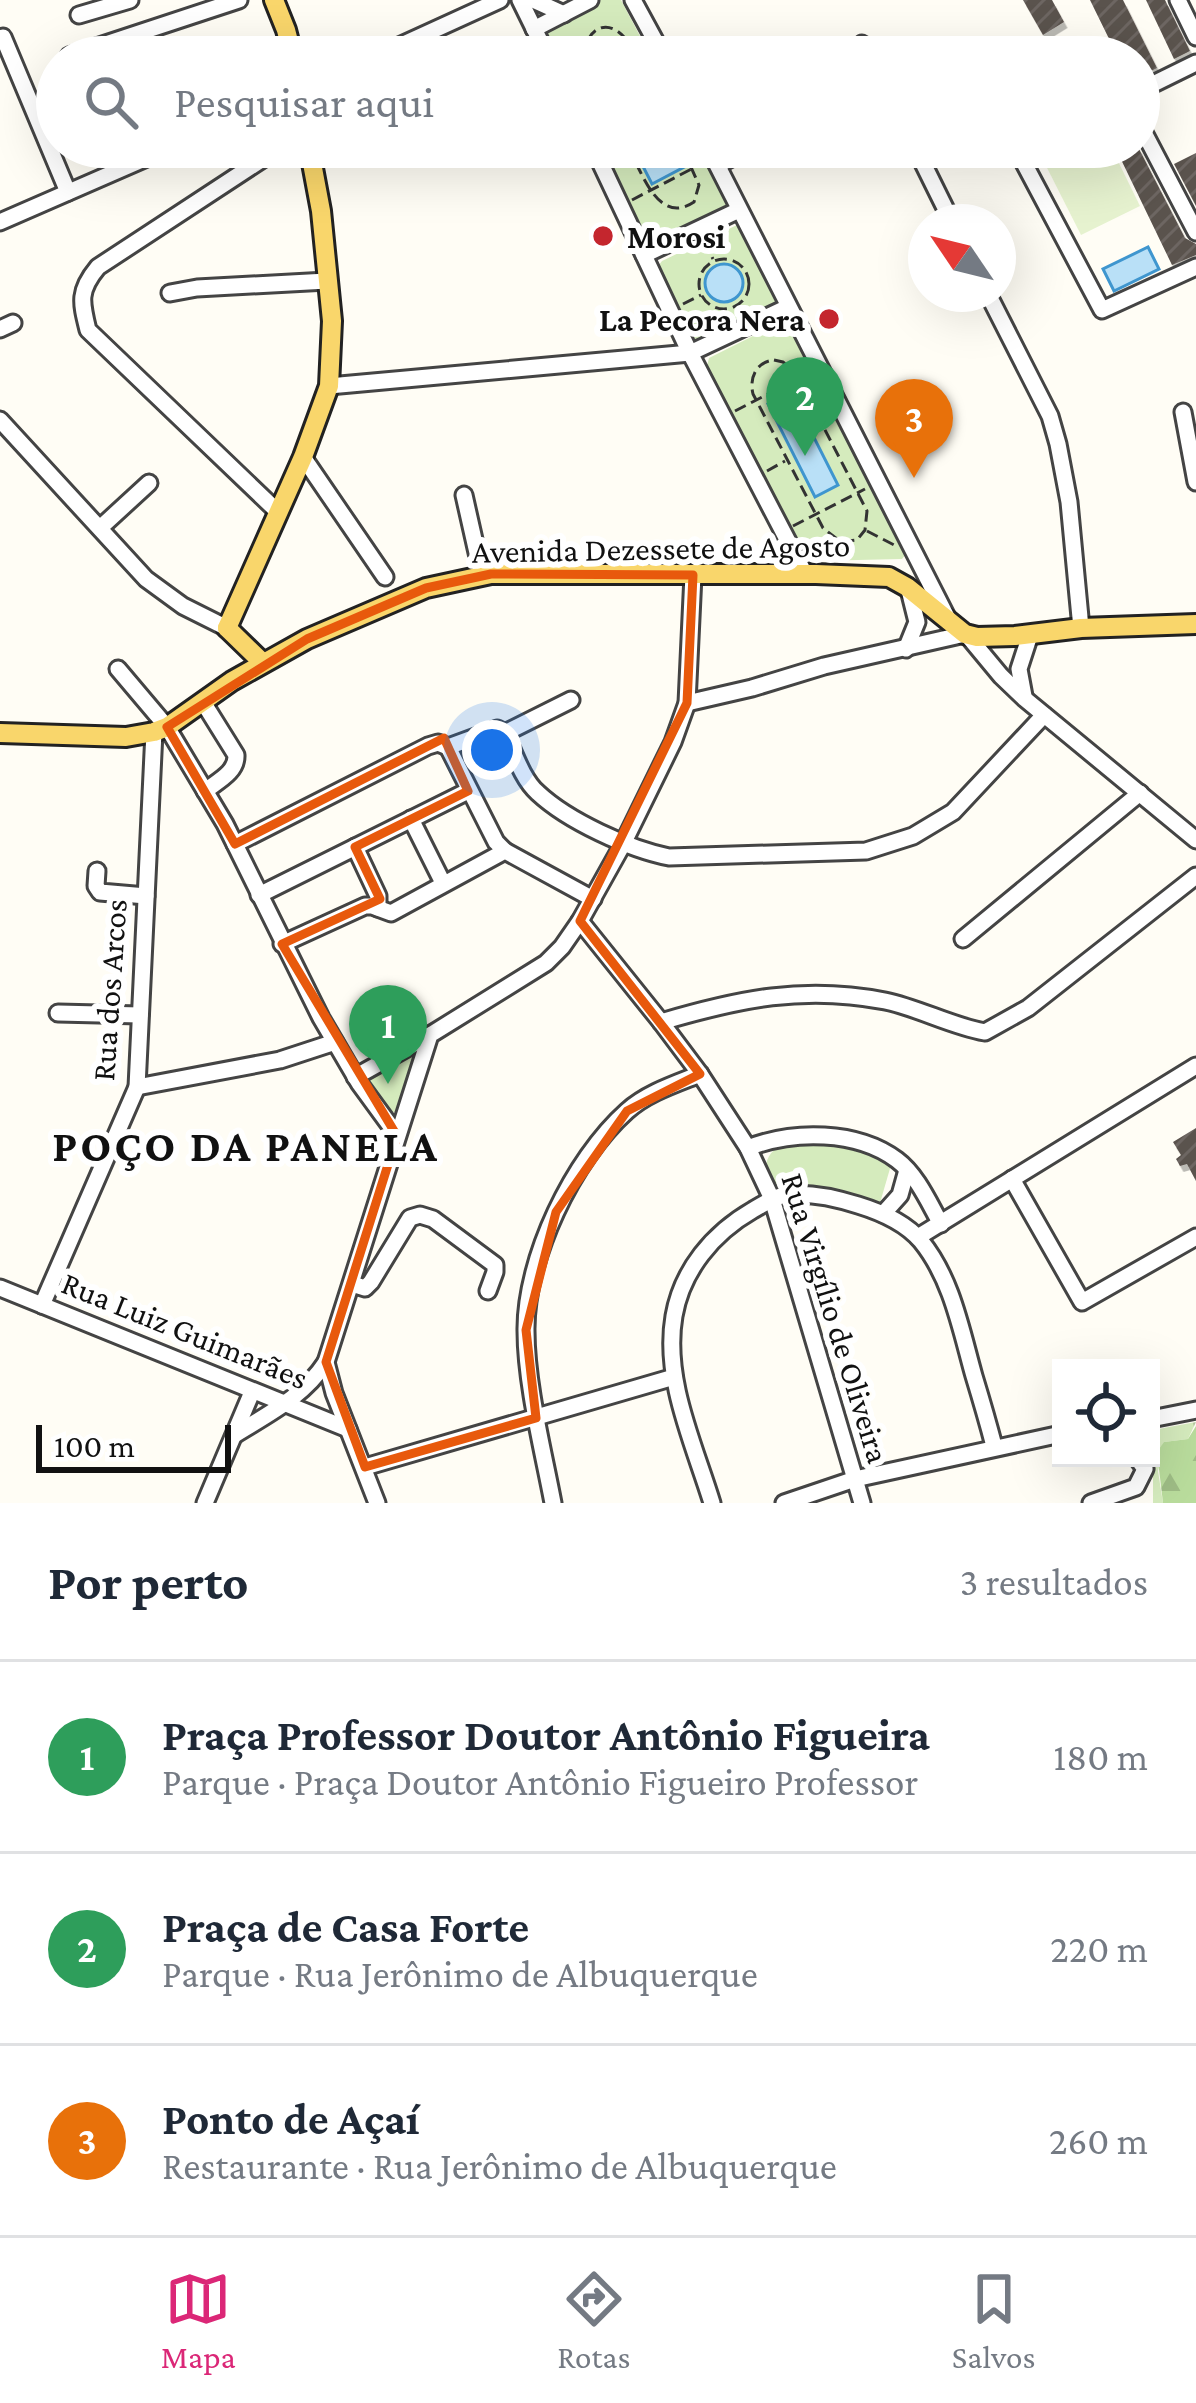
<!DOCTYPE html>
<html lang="pt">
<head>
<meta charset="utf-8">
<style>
	body { margin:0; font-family:"Crimson Pro",serif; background:#f6f6f7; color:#1f2937 }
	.controls { position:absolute; right:36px; bottom:36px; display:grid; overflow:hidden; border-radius:0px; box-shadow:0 12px 48px #0002 }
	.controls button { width:108px; height:108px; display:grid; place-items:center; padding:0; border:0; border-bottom:3px solid #e0e1e3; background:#fff; color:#1f2937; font:60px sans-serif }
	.compass { position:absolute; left:908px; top:204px; width:108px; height:108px; border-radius:50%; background:#fff; box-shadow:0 12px 48px #0002; rotate:305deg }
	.scale { position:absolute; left:36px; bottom:30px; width:195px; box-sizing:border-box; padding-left:12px; border:6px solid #111; border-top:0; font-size:33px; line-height:42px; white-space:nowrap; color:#111; -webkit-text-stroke:9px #fff; paint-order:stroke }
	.you { position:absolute; left:492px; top:750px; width:42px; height:42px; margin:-30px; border:9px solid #fff; border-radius:50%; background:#1a73e8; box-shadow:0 0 0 18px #1a73e833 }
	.badge { display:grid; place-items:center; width:78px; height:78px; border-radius:50%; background:#db2777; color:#fff; font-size:39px; font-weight:700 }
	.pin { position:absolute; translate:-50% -99px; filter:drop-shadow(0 3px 6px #0008) }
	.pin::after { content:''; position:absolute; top:63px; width:42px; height:36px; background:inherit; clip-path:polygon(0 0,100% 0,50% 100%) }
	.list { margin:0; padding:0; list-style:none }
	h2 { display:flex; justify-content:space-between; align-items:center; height:156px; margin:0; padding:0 48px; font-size:51px }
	h2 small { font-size:39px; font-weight:400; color:#747a83 }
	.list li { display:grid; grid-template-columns:78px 1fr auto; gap:36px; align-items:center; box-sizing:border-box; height:192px; padding:0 48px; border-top:3px solid #e0e1e3 }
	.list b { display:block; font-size:45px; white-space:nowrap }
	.list p { margin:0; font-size:39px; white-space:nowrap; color:#747a83 }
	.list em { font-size:39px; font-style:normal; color:#747a83 }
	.icon { flex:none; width:66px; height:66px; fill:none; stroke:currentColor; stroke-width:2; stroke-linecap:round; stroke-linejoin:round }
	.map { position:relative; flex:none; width:1196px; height:1503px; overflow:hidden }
	.search { position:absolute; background:#fff; box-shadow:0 12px 48px #0002; left:36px; right:36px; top:36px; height:132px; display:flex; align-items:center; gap:30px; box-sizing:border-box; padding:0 42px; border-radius:66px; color:#747a83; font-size:45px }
	.sheet { height:732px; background:#fff }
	nav { display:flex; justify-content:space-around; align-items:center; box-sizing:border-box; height:168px; border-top:3px solid #e0e1e3; background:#fff; font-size:33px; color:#747a83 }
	nav a { display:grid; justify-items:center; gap:6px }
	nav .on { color:#db2777 }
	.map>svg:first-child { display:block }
	.grass { fill:url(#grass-tufts) }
	.forest { fill:url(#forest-firs) }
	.park { fill:#d5ebbd }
	.pitch { fill:#e6f2cf }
	.water { fill:#b9e0f7; stroke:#3f96cf; stroke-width:3 }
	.building { fill:url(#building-hatch); filter:url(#shadow) }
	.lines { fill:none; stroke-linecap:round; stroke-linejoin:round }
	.minor-casing { stroke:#444; stroke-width:21 }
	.major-casing { stroke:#222; stroke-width:24 }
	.path { stroke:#333; stroke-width:3; stroke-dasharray:12 6; stroke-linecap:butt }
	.minor { stroke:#fff; stroke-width:15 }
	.major { stroke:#f9d66b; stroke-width:18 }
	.marked { fill:none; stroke:#e8590c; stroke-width:9; stroke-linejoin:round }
	.poi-dot { fill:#c4262e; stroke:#fff; stroke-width:4.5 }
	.labels { text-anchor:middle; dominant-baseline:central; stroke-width:12; stroke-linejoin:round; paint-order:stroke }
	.poi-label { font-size:33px; font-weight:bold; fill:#111; stroke:#fff; text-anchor:start }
	.street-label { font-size:33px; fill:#111; stroke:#fff }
	.district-label { font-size:45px; font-weight:bold; letter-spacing:3px; fill:#111; stroke:#fff }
</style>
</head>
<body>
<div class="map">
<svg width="1196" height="1503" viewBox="0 0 1196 1503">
	<defs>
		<pattern id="grass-tufts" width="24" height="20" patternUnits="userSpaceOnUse" patternTransform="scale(3)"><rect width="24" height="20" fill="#d5ebbd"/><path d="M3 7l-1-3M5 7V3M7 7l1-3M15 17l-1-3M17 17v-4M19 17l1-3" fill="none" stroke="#b6c8a1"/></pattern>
		<pattern id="forest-firs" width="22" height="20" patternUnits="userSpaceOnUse" patternTransform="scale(3)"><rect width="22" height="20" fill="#b9dc9c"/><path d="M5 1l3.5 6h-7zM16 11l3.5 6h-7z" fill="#9ebc85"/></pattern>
		<pattern id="building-hatch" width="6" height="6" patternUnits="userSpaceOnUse" patternTransform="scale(3)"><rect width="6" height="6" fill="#5a524d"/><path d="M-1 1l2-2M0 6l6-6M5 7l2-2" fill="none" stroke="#6d6662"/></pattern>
		<filter id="shadow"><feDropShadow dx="3.5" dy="6" stdDeviation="0" flood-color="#0004"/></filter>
	</defs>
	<rect width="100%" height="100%" fill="#fffdf5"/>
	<polygon class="grass" points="1196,1422 1188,1439 1164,1442 1158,1471 1163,1503 1153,1503 1153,1430"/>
	<polygon class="forest" points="1196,1426 1196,1503 1163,1503 1157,1452 1164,1442 1188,1439"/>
	<g class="park">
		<polygon points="598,0 621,0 651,57 555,57 543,31 546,26"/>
		<polygon points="600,147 698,147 729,209 650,247"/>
		<polygon points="737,225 777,301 777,306 700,345 696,342 659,265 662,261"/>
		<polygon points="783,321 788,322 905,547 906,554 902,559 813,561 800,554 707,366 709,358"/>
		<polygon points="410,1055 414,1055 416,1058 399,1109 397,1112 389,1112 369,1083 370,1080"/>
		<path d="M785,1143C824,1143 858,1143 891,1165L880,1203L878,1206L776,1186C759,1172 765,1151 785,1143Z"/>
	</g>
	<polygon class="pitch" points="1040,147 1111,147 1140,206 1081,235 1037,148"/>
	<g class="water">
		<polygon points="633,147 676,147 686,166 652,184"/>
		<polygon points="1148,247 1159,269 1114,291 1103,269"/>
		<circle cx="724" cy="283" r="19"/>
		<polygon points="791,392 838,485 815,497 768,404"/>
	</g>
	<g class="building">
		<polygon points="1023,0 1052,0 1064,22 1043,35"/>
		<polygon points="1090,0 1123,0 1157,68 1139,77 1139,57 1118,57"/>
		<polygon points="1146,0 1165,0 1190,51 1174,59"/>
		<polygon points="1115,147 1138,147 1185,238 1196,244 1196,255 1172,265"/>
		<polygon points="1196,153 1196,206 1174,164"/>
		<polygon points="1196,1128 1196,1181 1187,1164 1180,1166 1176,1159 1181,1155 1173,1142"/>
	</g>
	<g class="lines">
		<g class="minor-casing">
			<g id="minor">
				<polyline points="520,0 548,57"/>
				<polyline points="533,0 564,14"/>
				<polyline points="633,0 664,57"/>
				<polyline points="1178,0 1196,37"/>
				<polyline points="79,15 130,0"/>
				<polyline points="534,29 590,0"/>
				<polyline points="3,37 68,192"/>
				<polyline points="862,44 869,57"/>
				<polyline points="69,56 239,0"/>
				<polyline points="375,57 500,0"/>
				<polyline points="1139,91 1196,63"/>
				<polyline points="1139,123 1196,232"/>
				<polyline points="593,147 690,353 805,574"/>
				<polyline points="708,147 948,619"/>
				<polyline points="915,147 952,222"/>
				<polyline points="1023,147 1017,150 1102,310 1196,267"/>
				<polyline points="718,165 752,147"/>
				<polyline points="0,222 172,147"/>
				<polyline points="644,255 739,210"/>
				<polyline points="170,293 197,288 327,281"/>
				<polyline points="988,294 1050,416 1058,444 1069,502 1081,628"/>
				<polyline points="0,329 13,323"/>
				<polyline points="329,386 690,353 788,307"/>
				<polyline points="1183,412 1196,482"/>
				<polyline points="0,420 146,579 183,606 227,628"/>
				<polyline points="303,457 385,577"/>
				<polyline points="464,495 482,575"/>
				<path d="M279,513L88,330C81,302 78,291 98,267L281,147"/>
				<polyline points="100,528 149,483"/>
				<polyline points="967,635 1001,676 1025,699 1196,840"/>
				<polyline points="906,649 917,622 909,590"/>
				<polyline points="118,669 167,727 225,824 321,1018 359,1083 397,1135"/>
				<polyline points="1024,696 1019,669 1030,635"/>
				<path d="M203,702L236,755C237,772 218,781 205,791"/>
				<polyline points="687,703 752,688 824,666 965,634"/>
				<path d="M505,733C514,752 522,779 538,793C568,821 629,849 669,857L866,851L913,836L953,812L1044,715"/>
				<polyline points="448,747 496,842 505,851"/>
				<polyline points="411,819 443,883"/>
				<polyline points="235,844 428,746 438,743 448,747 497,729 505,733 571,700"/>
				<polyline points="355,847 378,896 378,908"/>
				<polyline points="97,871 96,886 100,892 146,896"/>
				<polyline points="259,895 468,791"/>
				<polyline points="580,921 661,1022 700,1074 748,1148 772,1199 862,1503"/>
				<polyline points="963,939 1140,793"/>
				<polyline points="282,944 365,906 372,906 391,913 505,851 593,899"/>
				<polyline points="58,1013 140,1015"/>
				<path d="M661,1022C739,999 804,985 885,1001C919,1008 951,1026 985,1032L1028,1008L1196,876"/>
				<polyline points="355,1077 430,1035"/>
				<polyline points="137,1087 280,1060 335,1042"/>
				<path d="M748,1148C793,1130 857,1130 897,1160C917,1175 929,1203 941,1224"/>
				<polyline points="1012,1179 1082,1302 1196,1237"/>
				<polyline points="883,1214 900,1195 907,1170"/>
				<polyline points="918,1237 1196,1066"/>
				<polyline points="352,1284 365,1288 371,1282 410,1218 420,1215 433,1219 495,1265 495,1272 488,1291"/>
				<polyline points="0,1288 348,1429"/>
				<polyline points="42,1305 137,1087 154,732"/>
				<polyline points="1151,1419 1196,1410"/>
				<path d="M236,1434C270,1413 304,1396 326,1362"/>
				<polyline points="365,1467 674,1377"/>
				<polyline points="205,1503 252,1392"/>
				<polyline points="377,1503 334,1393 326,1362 430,1035 546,963 562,947 580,921 623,844 673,742 687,703 693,575"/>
				<path d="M553,1503C543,1450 526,1384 526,1331C525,1259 573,1159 627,1111C647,1093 675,1084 700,1074"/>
				<path d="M712,1503C694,1444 663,1379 674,1316C682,1270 713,1233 753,1210C764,1204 773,1197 786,1195C809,1192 836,1198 858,1205C881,1212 905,1222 921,1241C952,1279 961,1330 974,1376C981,1399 988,1423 994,1446"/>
				<polyline points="784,1503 855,1479 1061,1434"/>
				<polyline points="1091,1503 1136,1487 1145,1469 1137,1458"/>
			</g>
		</g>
		<g class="major-casing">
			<g id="major">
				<polyline points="274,0 286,30 293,57"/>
				<polyline points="227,628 303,457 329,386 332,321 321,211 309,147"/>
				<polyline points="227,628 263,663"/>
				<polyline points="0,733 126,737 154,732 167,727 232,681 307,639 426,588 491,574 816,574 889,577 907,587 965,634 977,637 1015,636 1081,628 1196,624"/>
			</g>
		</g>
		<g class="path">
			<path d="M583,57C585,32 605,15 625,38C627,41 633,53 635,57"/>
			<polyline points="622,57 642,47"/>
			<path d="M628,147C642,172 658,226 694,202L699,185L682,147"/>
			<polyline points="632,200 703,163"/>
			<polyline points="704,241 713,259"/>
			<circle cx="724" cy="284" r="25"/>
			<polyline points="683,304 701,295"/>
			<path d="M774,360L783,362L795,372L867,511L865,530L857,540L841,542L823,528L753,394C749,378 756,362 774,360Z"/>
			<polyline points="735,411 807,374"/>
			<polyline points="767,471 785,461"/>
			<polyline points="793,526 865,489"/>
			<polyline points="867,531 896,546"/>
			<polyline points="830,557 837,543"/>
		</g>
		<use href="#minor" class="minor"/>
		<use href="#major" class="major"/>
	</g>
	<path class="marked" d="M491,574L693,575L687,703L580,921L700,1074L627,1111L556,1212L526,1330L536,1418L365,1467L326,1362L397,1136L282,944L380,899L355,847L468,791L444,738L235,844L167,727L307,639L426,588Z"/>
	<g class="poi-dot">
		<circle cx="603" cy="236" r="12"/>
		<circle cx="829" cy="319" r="12"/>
	</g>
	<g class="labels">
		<g class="poi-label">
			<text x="627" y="236">Morosi</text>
			<text x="805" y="319" text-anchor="end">La Pecora Nera</text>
		</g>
		<g class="street-label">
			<text transform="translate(661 548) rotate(-1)">Avenida Dezessete de Agosto</text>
			<text transform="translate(109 990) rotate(-86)">Rua dos Arcos</text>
			<text transform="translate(836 1318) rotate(73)">Rua Virgílio de Oliveira</text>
			<text transform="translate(185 1330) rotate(22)">Rua Luiz Guimarães</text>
		</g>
		<g class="district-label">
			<text x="246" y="1146">POÇO DA PANELA</text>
		</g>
	</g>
</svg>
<div class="controls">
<button><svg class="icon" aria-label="locate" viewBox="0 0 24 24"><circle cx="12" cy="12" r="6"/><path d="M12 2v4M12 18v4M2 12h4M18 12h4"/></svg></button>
</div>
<svg class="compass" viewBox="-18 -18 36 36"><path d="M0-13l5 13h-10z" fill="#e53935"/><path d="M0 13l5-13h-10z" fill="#747a83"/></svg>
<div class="scale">100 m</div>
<div class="you"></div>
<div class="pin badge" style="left:388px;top:1084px;background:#2e9e5b">1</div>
<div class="pin badge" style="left:805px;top:456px;background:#2e9e5b">2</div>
<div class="pin badge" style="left:914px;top:478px;background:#e8710a">3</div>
<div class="search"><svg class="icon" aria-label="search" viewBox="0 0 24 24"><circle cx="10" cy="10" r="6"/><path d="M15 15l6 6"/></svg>Pesquisar aqui</div>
</div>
<section class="sheet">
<h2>Por perto<small>3 resultados</small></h2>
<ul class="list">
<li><span class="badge" style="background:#2e9e5b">1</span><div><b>Praça Professor Doutor Antônio Figueira</b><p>Parque · Praça Doutor Antônio Figueiro Professor</p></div><em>180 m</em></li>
<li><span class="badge" style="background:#2e9e5b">2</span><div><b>Praça de Casa Forte</b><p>Parque · Rua Jerônimo de Albuquerque</p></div><em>220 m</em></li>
<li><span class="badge" style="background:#e8710a">3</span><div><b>Ponto de Açaí</b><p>Restaurante · Rua Jerônimo de Albuquerque</p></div><em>260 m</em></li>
</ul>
</section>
<nav>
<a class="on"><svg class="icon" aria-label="map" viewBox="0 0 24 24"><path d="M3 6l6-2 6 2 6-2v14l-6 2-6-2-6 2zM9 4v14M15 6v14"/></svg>Mapa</a>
<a><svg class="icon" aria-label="directions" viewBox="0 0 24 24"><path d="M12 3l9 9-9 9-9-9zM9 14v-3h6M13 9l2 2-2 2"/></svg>Rotas</a>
<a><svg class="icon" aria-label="saved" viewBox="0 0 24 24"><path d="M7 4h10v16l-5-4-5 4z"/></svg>Salvos</a>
</nav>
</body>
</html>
